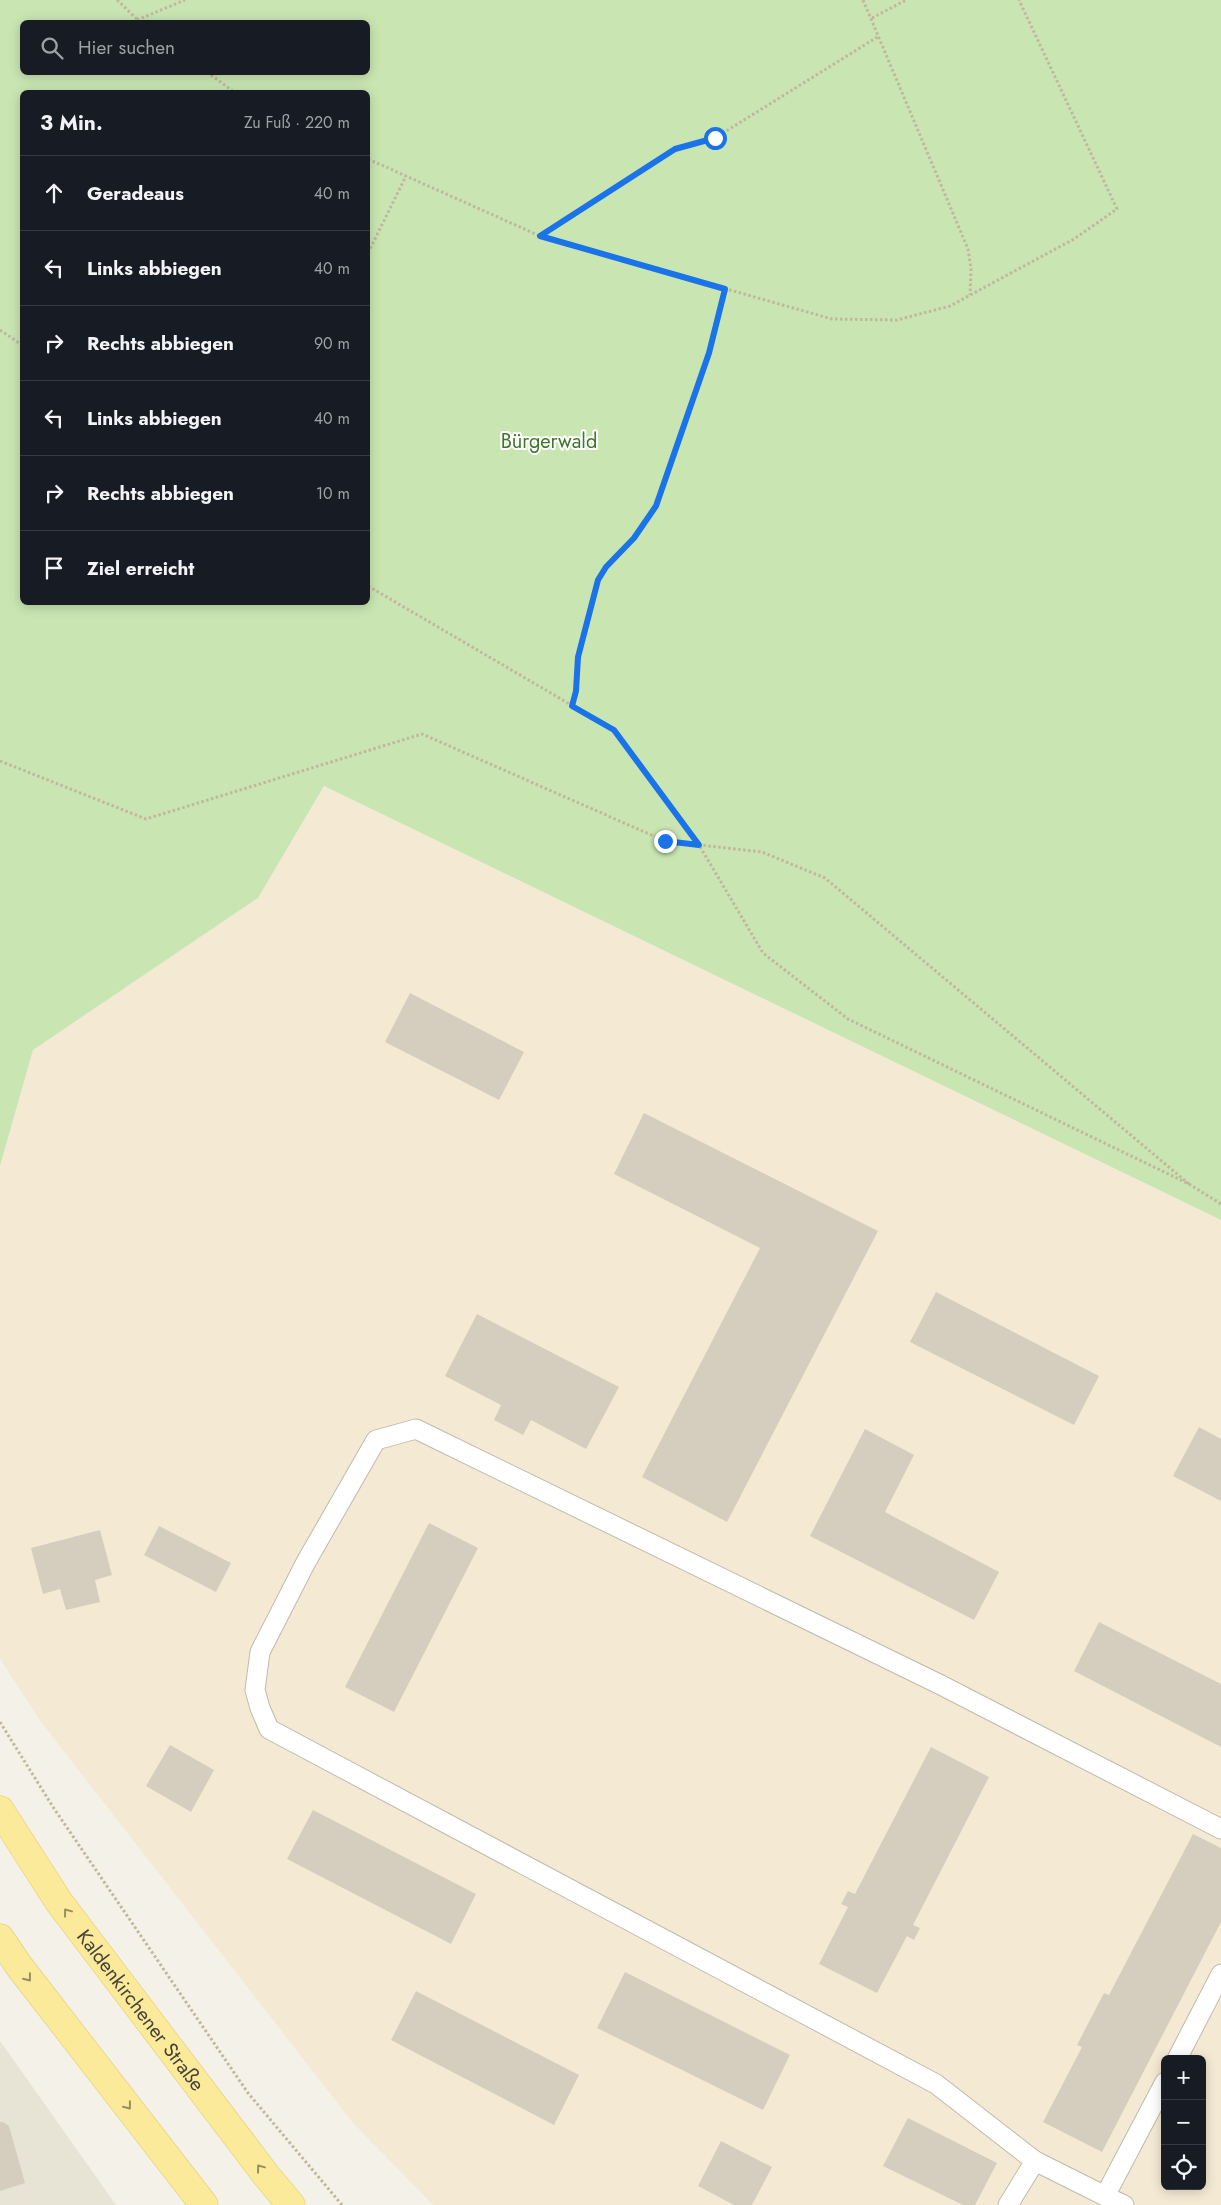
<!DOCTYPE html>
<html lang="de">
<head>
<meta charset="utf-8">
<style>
	body { margin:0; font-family:Jost,sans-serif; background:#242831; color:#f1f3f6 }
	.controls { position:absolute; right:15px; bottom:15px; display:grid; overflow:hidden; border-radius:8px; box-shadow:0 2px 12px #0003 }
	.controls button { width:45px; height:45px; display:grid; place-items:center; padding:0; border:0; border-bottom:1px solid #363941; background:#171b24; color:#f1f3f6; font:25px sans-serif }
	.stop { position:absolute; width:15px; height:15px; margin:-11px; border:4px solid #1a73e8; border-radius:50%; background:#fff }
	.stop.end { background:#1a73e8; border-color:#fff; box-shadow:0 1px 5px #0008 }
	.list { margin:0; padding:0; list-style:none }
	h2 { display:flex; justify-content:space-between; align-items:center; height:65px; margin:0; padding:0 20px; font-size:21px }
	h2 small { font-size:16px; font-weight:400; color:#9ea1a6 }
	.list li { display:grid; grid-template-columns:32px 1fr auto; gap:15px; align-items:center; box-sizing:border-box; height:75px; padding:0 20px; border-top:1px solid #363941 }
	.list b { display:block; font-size:19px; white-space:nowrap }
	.list em { font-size:16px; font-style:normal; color:#9ea1a6 }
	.icon { flex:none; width:28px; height:28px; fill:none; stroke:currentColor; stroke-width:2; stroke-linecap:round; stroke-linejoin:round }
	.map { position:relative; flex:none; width:1221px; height:2205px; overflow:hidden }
	.search { position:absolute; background:#171b24; box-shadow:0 2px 12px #0003; left:20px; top:20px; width:350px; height:55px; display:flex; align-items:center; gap:12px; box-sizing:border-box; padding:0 18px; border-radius:8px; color:#9ea1a6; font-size:19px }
	.panel { position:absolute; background:#171b24; box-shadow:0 2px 12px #0003; left:20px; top:90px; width:350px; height:515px; border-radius:8px }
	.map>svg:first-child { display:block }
	.residential { fill:#e7e4d6 }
	.commercial { fill:#f4ead4; fill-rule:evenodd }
	.green { fill:#c9e6b2; fill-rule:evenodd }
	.building { fill:#d5cebe }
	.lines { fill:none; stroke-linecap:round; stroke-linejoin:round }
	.service-casing { stroke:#bfbaab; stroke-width:21 }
	.primary-casing { stroke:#e0ca6a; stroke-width:29 }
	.path { stroke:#c0b79d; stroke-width:3; stroke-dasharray:2.5 2.5; stroke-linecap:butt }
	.service { stroke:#fff; stroke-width:19 }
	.primary { stroke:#faea9a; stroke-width:28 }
	.oneway { stroke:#988e64 }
	.route { stroke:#1a73e8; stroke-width:6 }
	.labels { text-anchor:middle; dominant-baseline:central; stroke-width:4; stroke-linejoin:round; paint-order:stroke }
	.park-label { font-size:20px; fill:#40772c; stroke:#fff }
	.street-label { font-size:20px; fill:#474237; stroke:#fff }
</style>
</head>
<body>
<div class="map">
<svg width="1221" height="2205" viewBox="0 0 1221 2205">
	<rect width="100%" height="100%" fill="#f3f1e8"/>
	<polygon class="residential" points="0,2041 116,2205 0,2205"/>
	<path class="commercial" d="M324,786L1221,1220V2205H433L353,2123L41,1722L0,1659V1166L33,1050L258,898ZM1165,2059H1202V2186H1165Z"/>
	<path class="green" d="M0,0H1221V1220L324,786L258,898L33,1050L0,1166ZM22,22H368V72H22ZM22,92H368V602H22Z"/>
	<g class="building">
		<polygon points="410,993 524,1052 499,1100 385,1042"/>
		<polygon points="644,1113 878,1231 727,1522 642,1477 760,1248 614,1174"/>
		<polygon points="936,1292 1099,1376 1074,1425 910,1342"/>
		<polygon points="477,1314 619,1387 586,1449 531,1420 523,1435 494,1420 501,1405 445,1376"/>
		<polygon points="1199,1427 1221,1439 1221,1501 1173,1476"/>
		<polygon points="865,1429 914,1455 885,1512 999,1572 974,1620 810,1536"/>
		<polygon points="429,1523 478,1548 394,1712 345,1687"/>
		<polygon points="159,1526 231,1563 216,1592 144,1555"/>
		<polygon points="100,1530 112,1575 95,1580 100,1602 66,1610 60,1589 43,1594 31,1548"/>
		<polygon points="1099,1622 1221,1684 1221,1747 1074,1671"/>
		<polygon points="170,1745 214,1770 191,1812 146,1786"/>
		<polygon points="931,1747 989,1777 913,1925 920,1928 914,1940 907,1936 877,1993 819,1964 848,1907 841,1904 848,1891 855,1894"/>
		<polygon points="313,1810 476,1894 451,1944 287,1859"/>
		<polygon points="1193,1834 1221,1848 1221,1922 1102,2152 1043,2122 1082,2047 1077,2045 1104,1993 1109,1995"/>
		<polygon points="625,1972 790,2055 763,2110 597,2028"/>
		<polygon points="416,1991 579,2075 554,2125 391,2040"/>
		<polygon points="908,2118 997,2163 975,2205 963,2205 883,2166"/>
		<polygon points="0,2122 3,2122 9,2126 25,2183 0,2191"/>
		<polygon points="721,2141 772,2167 752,2205 734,2205 698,2186"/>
	</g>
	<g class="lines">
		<g class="service-casing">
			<g id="service">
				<polyline points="1177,2059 1221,1974"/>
				<polyline points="1035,2161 1105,2196"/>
				<polyline points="1008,2205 1035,2161 936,2084 269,1729 260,1708 255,1690 260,1652 306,1562 376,1440 416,1429 941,1685 1221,1829"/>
				<polyline points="1124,2205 1105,2196 1165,2082"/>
			</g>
		</g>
		<g class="primary-casing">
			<g id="primary">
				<path id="s1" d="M0,1810L59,1902L266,2175L291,2205"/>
				<polyline points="0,1938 19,1966 204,2205"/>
			</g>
		</g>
		<g class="path">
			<polyline points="117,0 140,22"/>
			<polyline points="863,0 968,249 971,269 970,295"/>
			<polyline points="872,18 906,0"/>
			<polyline points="137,20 185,0"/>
			<polyline points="207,72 234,92"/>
			<polyline points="368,159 540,236 832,319 897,320 950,306 1074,239 1117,209 1019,0"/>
			<polyline points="541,236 675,149 715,138 879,36"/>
			<polyline points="368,253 406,176"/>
			<polyline points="0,330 22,345"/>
			<polyline points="368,586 614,730 699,845 763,953 848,1019 1189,1184 1221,1204"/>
			<polyline points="572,706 576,691 578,657 598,580 606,567 634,538 656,506 709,353 725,289"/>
			<polyline points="0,761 146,819 422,734 665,841 762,852 825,878 1189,1184"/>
			<polyline points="0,1722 53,1807 248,2093 342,2205"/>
		</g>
		<use href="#service" class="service"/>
		<use href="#primary" class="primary"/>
	</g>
	<defs><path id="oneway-chevron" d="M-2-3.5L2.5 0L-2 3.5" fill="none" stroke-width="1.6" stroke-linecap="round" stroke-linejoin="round" transform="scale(1.25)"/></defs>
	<g class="oneway">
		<use href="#oneway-chevron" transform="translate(67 1912) rotate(-127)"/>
		<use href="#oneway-chevron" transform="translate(28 1978) rotate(52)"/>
		<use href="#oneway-chevron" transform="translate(128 2106) rotate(52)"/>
		<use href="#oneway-chevron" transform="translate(260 2168) rotate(-127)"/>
	</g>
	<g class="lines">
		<polyline class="route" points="665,841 699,845 614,730 572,706 576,691 578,657 598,580 606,567 634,538 656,506 709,353 725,289 540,236 675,149 715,138"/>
	</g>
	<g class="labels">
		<g class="park-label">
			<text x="549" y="441">Bürgerwald</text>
		</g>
		<g class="street-label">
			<text stroke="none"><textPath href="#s1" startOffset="245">Kaldenkirchener Straße</textPath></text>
		</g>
	</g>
</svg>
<div class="controls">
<button>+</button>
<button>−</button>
<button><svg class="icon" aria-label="locate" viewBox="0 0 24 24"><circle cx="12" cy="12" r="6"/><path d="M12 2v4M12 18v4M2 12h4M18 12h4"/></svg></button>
</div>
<div class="stop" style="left:715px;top:138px"></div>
<div class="stop end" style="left:665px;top:841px"></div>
<div class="search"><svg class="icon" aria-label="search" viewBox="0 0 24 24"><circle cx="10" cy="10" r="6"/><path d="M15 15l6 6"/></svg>Hier suchen</div>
<section class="panel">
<h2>3 Min.<small>Zu Fuß · 220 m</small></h2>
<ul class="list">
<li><svg class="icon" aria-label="ahead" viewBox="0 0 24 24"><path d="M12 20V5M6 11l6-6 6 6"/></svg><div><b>Geradeaus</b></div><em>40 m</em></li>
<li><svg class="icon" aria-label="left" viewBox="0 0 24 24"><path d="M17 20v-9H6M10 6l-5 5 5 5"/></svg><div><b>Links abbiegen</b></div><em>40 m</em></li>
<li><svg class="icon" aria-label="right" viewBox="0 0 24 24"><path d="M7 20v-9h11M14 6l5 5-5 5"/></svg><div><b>Rechts abbiegen</b></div><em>90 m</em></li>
<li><svg class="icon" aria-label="left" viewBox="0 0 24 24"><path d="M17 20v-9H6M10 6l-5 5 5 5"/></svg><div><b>Links abbiegen</b></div><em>40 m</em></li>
<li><svg class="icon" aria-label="right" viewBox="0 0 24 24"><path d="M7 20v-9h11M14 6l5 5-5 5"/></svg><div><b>Rechts abbiegen</b></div><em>10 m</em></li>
<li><svg class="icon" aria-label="arrive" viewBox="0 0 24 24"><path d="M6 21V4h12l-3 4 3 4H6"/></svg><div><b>Ziel erreicht</b></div></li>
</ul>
</section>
</div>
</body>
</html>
